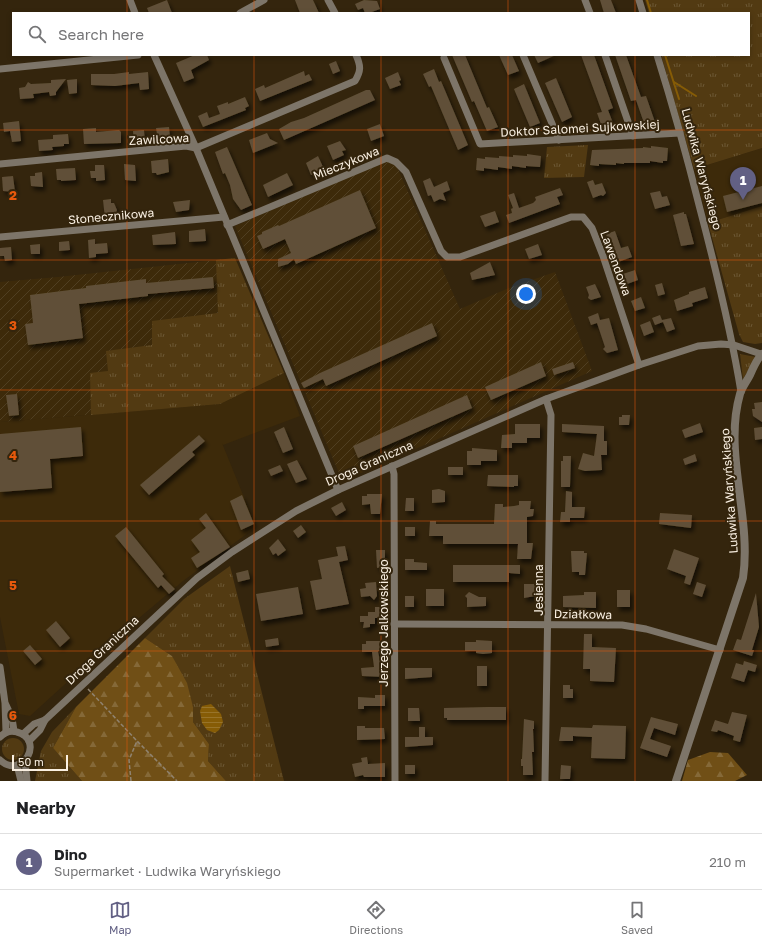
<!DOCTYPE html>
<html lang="en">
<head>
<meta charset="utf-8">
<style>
	body { margin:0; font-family:"Golos Text",sans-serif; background:#f2f2f2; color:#202124 }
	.scale { position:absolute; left:12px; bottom:10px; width:56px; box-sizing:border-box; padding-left:4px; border:2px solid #faf0e2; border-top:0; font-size:11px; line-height:14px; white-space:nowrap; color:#faf0e2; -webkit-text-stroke:3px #34250d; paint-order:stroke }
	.you { position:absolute; left:526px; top:294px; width:14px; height:14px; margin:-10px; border:3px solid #fff; border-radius:50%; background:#1a73e8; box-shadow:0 0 0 6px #1a73e833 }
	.badge { display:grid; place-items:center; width:26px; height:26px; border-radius:50%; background:#626084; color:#fff; font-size:13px; font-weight:700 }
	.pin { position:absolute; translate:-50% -33px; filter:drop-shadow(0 1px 2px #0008) }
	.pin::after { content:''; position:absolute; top:21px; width:14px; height:12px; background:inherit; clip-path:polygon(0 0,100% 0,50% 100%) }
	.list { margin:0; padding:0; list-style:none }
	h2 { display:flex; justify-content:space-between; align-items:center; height:52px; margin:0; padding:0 16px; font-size:17px }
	h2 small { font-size:13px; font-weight:400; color:#757577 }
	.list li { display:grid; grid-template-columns:26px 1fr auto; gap:12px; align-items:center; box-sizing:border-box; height:56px; padding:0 16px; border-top:1px solid #e0e0e0 }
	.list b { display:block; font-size:15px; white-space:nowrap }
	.list p { margin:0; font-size:13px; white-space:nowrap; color:#757577 }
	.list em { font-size:13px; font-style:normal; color:#757577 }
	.icon { flex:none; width:22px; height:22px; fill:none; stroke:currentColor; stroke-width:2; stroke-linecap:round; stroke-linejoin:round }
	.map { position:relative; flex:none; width:762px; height:781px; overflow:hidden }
	.search { position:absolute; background:#fff; box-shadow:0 2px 6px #0003; left:12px; right:12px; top:12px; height:44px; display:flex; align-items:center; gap:10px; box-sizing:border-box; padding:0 14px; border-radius:0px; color:#757577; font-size:15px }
	.sheet { height:108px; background:#fff }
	nav { display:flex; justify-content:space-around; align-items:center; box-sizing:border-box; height:56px; border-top:1px solid #e0e0e0; background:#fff; font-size:11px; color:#757577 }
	nav a { display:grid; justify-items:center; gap:2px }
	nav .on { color:#626084 }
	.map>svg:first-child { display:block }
	.built { fill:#3d2a0a }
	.industrial { fill:url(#industrial-furrows) }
	.grass { fill:url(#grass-tufts) }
	.forest { fill:url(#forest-firs) }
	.water { fill:url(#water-rules) }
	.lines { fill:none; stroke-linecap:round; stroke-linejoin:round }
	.stream { stroke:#865c06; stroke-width:2 }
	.building { fill:#605037; filter:url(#shadow) }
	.path { stroke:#908370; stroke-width:1.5; stroke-dasharray:4 2; stroke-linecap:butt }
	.minor { stroke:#7d7569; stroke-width:7 }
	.tertiary { stroke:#7d7569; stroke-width:8 }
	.grid { fill:none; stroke:#e8590c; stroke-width:1; stroke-opacity:0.55 }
	.labels { text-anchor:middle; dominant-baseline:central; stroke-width:4; stroke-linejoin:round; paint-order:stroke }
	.street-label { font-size:12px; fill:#faf0e2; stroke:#34250d }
	.grid-label { font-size:13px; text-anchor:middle; font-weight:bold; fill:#e8590c; stroke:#34250d; stroke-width:4; stroke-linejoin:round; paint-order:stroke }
</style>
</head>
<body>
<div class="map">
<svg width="762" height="781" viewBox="0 0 762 781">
	<defs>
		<pattern id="industrial-furrows" width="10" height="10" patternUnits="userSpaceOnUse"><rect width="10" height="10" fill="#3d2a0a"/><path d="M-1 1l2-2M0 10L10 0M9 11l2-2" fill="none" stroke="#503f22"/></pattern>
		<pattern id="grass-tufts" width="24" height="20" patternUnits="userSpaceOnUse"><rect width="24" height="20" fill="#523a12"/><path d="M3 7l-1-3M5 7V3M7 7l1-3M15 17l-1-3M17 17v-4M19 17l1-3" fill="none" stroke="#6c5734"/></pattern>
		<pattern id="forest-firs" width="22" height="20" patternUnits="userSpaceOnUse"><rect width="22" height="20" fill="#704f16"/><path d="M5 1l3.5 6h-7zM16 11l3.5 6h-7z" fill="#856938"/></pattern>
		<pattern id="water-rules" width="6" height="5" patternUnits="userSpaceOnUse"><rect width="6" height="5" fill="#865c06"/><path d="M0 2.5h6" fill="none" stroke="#98742a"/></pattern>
		<filter id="shadow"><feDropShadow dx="2.5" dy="4" stdDeviation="2" flood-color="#0009"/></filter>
	</defs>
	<rect width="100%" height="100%" fill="#34250d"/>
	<g class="built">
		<polygon points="762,148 762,206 708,223 694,169"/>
		<polygon points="284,373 300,416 223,445 222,443 256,527 183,581 120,634 30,716 19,714 0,617 0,422 220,404"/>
	</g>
	<g class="industrial">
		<polygon points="387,160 397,167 460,309 509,288 555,272 592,371 352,477 339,473 235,226"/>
		<polygon points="235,258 284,373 220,404 0,422 0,282 58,277"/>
	</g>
	<g class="grass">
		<polygon points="645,0 762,0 762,148 694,169 661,55 749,55 749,13 649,13"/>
		<polygon points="588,145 584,177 544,178 547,147"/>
		<polygon points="762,206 762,343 755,344 743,342 739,334 708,223"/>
		<polygon points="235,258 284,373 220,404 91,415 90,373 108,371 106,351 152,345 152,321 218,313 216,260"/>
		<polygon points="740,354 756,357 743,379"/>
		<polygon points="230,566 284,781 226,781 208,761 209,744 193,722 193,707 172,656 145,638 184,599"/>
		<polygon points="76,707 53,748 82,781 35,781 41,751 52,732"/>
		<circle cx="13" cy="749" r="11"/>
	</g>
	<g class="forest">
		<polygon points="145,638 172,656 187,683 193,707 193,722 209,744 208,761 226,781 82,781 53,748 76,707"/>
		<polygon points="710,752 728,753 747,775 735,781 682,781 688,760"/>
	</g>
	<polygon class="water" points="211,704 221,714 223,722 219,730 215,733 207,730 202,723 200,711 202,706"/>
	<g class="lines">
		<g class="stream">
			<polyline points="647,0 651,13"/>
			<polyline points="665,55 679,99"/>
			<polyline points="674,82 696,96"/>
		</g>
	</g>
	<g class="building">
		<polygon points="167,0 172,13 149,13 147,8"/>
		<polygon points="295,0 313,0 319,13 300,13"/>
		<polygon points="364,0 377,1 380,9 369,13 365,13 363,8 358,10 355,4"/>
		<polygon points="600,0 611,0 616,13 604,13"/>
		<polygon points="195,55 207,55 209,60 191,70 194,78 184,82 176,63"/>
		<polygon points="452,55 465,55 487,108 489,107 498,127 487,131 474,101 472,102"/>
		<polygon points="499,55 512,55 519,71 508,75"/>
		<polygon points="534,55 556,55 538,63"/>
		<polygon points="581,55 594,55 613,108 608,110 613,123 602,127 597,113 602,112"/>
		<polygon points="615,55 626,55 641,97 646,96 655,122 645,126 636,100 631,101"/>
		<polygon points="336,61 340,71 333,74 329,64"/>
		<polygon points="434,69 439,82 441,81 468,145 458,150 431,86 429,87 423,74"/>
		<polygon points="304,71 305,76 309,74 312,80 260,101 255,89 264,85 265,88"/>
		<polygon points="129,72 129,74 148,72 149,89 140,90 139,83 115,86 91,85 91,74 114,74"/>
		<polygon points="398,72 401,80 399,81 401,85 390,89 385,78"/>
		<polygon points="556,78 572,117 562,122 545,83"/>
		<polygon points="66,79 56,92 56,95 50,96 49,92 33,94 34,98 20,99 19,88 25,87 28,82 31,84 51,83 51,80"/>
		<polygon points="77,79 77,93 69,94 67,80"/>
		<polygon points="524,84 540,123 530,127 514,89"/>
		<polygon points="366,90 370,90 375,100 284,140 279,129 291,122 304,118"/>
		<polygon points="245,97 249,106 245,108 246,110 203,127 198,116 207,112 209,118 220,114 217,106 228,102 228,104"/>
		<polygon points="19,121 21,141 12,142 10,131 4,132 3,123"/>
		<polygon points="380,124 384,136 371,141 367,129"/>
		<polygon points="169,127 170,137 158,140 156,128"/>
		<polygon points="96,128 96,132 119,130 121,132 121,143 84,144 83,129"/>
		<polygon points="144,130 145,141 134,142 133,131"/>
		<polygon points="267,133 270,139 278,143 253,153 249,140"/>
		<polygon points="68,134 69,144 64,144 64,146 52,147 53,150 39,151 38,140 53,139 53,135"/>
		<polygon points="340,141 346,150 342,151 344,155 333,160 327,146"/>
		<polygon points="651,146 668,148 667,161 663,161 663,163 650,161 650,163 624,163 624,164 616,163 616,165 599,164 599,166 590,165 592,150 643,148 643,147 651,148"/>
		<polygon points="227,147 252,205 241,210 233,199 230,185 225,173 223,174 215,152"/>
		<polygon points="527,154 541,156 540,167 526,166 526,168 512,166 512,169 498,167 498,170 484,168 484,171 476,170 477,158 485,159 485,157 499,158 499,156 513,157 513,155 527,156"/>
		<polygon points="318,156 324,169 311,175 306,163"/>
		<polygon points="168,159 169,172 157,175 156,173 152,173 151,161"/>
		<polygon points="124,164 135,165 136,181 125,180"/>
		<polygon points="95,165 104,165 105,180 96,181 96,178 91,178 90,171 95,171"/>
		<polygon points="75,168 76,180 61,181 61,180 57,180 56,169"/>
		<polygon points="42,172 43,187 31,186 30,176 35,176 35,173"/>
		<polygon points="287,173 293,185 268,197 263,185"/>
		<polygon points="13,176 15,192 3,191 2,177"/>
		<polygon points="430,178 434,187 447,181 450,190 443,193 446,201 440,199 434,202 431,195 428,196 423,181"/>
		<polygon points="593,180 595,185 602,183 606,193 603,196 601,195 593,198 587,182"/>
		<polygon points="762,186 762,203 727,212 723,196"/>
		<polygon points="560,188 563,195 557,197 560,204 509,223 506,215 512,213 511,209 513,208 508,195 514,193 519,208 533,203 536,200 535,197"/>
		<polygon points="360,190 376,228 296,264 294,259 288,264 278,267 278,259 291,253 285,239 263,249 257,236 262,234 262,232 278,225 279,226"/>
		<polygon points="660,191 662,197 667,196 670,205 655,209 650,193"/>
		<polygon points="111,199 111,203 114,203 117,210 115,217 105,218 103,200"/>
		<polygon points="190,200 189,210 176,212 173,202"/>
		<polygon points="495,211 499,222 485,227 480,216"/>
		<polygon points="684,212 684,214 686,214 694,244 681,246 673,215"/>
		<polygon points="205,229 206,241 189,242 189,231"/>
		<polygon points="615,231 621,248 628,246 632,257 618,262 611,242 609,243 606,234"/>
		<polygon points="175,232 176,244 153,245 152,235"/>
		<polygon points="95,239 95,244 107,243 108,253 96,254 96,257 89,258 88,240"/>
		<polygon points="69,241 70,250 59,251 59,242"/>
		<polygon points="40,244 40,254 31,254 30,245"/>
		<polygon points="538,244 542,255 529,259 525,249"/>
		<polygon points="11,247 12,260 5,261 4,256 0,256 0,248"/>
		<polygon points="490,262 495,275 472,280 470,273"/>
		<polygon points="635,270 638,280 627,284 623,274"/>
		<polygon points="213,277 214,288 148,294 148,296 79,304 83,338 28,345 25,324 33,323 30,295 86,288 86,286 146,279 146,283"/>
		<polygon points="662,283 665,294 658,296 655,285"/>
		<polygon points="595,284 601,297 591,300 588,298 589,295 586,287"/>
		<polygon points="705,287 708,298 692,303 693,306 677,311 674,300 689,294 689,292"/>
		<polygon points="641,297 645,308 635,311 631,301"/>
		<polygon points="598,313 600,320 609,318 618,350 607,353 603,349 605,347 597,323 591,325 588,317"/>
		<polygon points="660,315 662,320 671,318 675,329 667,332 663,322 655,325 652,318"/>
		<polygon points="650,321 654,332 644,336 640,325"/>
		<polygon points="432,323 437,336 326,386 323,379 304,388 301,383 320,373"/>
		<polygon points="541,362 546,376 491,400 485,387"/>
		<polygon points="573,362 575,368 554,375 552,369"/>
		<polygon points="17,394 19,415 9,416 6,395"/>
		<polygon points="467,395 472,408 358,458 353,446"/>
		<polygon points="762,402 762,422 753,416 752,409 755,409 754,403"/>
		<polygon points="622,415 630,415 629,425 619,425 619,417 622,417"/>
		<polygon points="700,423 703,432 685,438 682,430"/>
		<polygon points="515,424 540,424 540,438 527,438 527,443 512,443 512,448 501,448 502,435 515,434"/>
		<polygon points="562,424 604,426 604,441 607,441 607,455 601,455 602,470 585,471 578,469 583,453 594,456 597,434 562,432"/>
		<polygon points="81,427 83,456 50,459 52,488 0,492 0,434"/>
		<polygon points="284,427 293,449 283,453 274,432"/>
		<polygon points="762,427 762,439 755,440 754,428"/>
		<polygon points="199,435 205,441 192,452 195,455 149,495 140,485"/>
		<polygon points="472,448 497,450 497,461 481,461 481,465 467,465 467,451 472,451"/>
		<polygon points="695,454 697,461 685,465 683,459"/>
		<polygon points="563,456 571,456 570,487 561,487 561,461 563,461"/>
		<polygon points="297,460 307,479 296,483 287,464"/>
		<polygon points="280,465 283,471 271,476 268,470"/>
		<rect x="448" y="467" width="15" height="8"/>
		<polygon points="488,475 518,475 518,486 514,486 514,487 487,486"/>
		<polygon points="439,489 445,491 445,502 432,503 432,490"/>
		<polygon points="566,491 572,492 572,507 585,507 584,518 570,518 570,522 560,522 561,512 565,512"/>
		<polygon points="367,494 382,494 380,514 371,514 370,504 362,505 362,496 367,496"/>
		<polygon points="242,495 254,524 241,530 230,501"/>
		<polygon points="406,498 414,498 414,511 405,511"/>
		<polygon points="519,501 531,501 530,509 534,509 533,516 527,517 527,543 533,543 531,559 517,559 518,544 443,544 443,536 429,536 430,521 436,521 436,524 494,524 495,504 503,504 503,507 514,506 519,505"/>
		<polygon points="342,502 346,510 336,516 331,508"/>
		<polygon points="206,513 230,547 197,568 191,558 200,552 191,540 206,528 199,519"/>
		<polygon points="660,513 692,515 691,528 659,524"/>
		<polygon points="301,525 306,532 298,538 293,531"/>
		<polygon points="126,527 164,574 162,576 175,589 169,594 161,585 158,588 115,536"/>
		<rect x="405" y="527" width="10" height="9"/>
		<polygon points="278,539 286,550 278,556 276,553 273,555 269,548"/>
		<polygon points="345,546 348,560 339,562 349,604 316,610 310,581 322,579 318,560 338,556 336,547"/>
		<polygon points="674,549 699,558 690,585 684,583 686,576 667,569"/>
		<polygon points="376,550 385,550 385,566 377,568"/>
		<polygon points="571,551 584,551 584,553 587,553 585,575 579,575 579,572 572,572"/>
		<polygon points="405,559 414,559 414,562 427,563 427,570 405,570"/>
		<polygon points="453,565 520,565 520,574 509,573 509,582 453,582"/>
		<polygon points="248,570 250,579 238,582 236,573"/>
		<polygon points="376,582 377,596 374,600 370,596 361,597 360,589 366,588 365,583"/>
		<polygon points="697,582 706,585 702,597 693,594"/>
		<polygon points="524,584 535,584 536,590 535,596 524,598"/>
		<polygon points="298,587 303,614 261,621 256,594"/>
		<rect x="426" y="589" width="18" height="17"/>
		<rect x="617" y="590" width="13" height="17"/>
		<polygon points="469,592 479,597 486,597 486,606 467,607 467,598 465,596"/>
		<polygon points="584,592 596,592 596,608 563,607 563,596 584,595"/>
		<polygon points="756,593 759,627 752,650 754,650 752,656 733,650 737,639 741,640"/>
		<rect x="405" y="596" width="9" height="11"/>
		<polygon points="375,607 385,607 385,618 375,618 375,624 370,624 370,627 363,628 364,622 360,622 360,616 368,616 368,612 375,612"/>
		<polygon points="56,621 70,638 60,647 46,630"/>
		<polygon points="584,634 592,634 592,647 616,648 614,682 590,681 590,669 583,669"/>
		<polygon points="278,638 279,645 266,647 265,640"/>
		<polygon points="476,640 492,641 492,653 483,654 476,653 476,651 465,651 465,642 476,642"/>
		<polygon points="366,641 385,641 385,651 378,651 381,667 385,667 385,677 362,676 361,668 374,667 372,652 362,652 362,644 366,644"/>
		<polygon points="30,645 42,659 35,665 23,651"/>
		<polygon points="744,661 757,665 755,672 748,670 744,682 731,678 736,663 743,665"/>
		<rect x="477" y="666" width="10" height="20"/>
		<polygon points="405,668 432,668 432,677 405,679"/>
		<polygon points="563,685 570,685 570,689 573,689 573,698 563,698"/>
		<polygon points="375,695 385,695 385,706 364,706 364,709 358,709 358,697 375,698"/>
		<polygon points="488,707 506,707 506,720 447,720 447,718 444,718 444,708"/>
		<polygon points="408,708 419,708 420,721 408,721"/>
		<polygon points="732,712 747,715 740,742 733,740 734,736 718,730 717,732 711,731 715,720 728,724"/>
		<polygon points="651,717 678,724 675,735 654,728 650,739 671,746 667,757 640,748"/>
		<polygon points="524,719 534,721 534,729 533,729 534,752 532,752 533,775 523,775 523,766 521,766 521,759 522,759"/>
		<polygon points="593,725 626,726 625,759 591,758 592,737 573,736 573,741 559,741 561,727 592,728"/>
		<polygon points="357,726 365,726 365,728 384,728 385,739 357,740"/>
		<polygon points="419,727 425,727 425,737 433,737 433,745 405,747 405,737 419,737"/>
		<polygon points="367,757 368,764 385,763 385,777 364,777 363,775 355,777 352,764 362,762 361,758"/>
		<rect x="405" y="765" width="10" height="9"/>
		<polygon points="561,765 571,766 570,779 560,779"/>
	</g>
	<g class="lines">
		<g class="path">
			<polyline points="88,689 137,741 177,781"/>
			<polyline points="131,781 129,760 137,741"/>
		</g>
		<g class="minor">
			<polyline points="130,0 135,13"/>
			<polyline points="328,0 335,13"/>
			<polyline points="585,0 590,13"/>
			<polyline points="639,0 643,13"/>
			<polyline points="240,13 264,0"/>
			<polyline points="154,55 196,148 338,490"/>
			<polyline points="523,55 559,140"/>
			<polyline points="605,55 633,136"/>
			<path d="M657,55C673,106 687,157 700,209C716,270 731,330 741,392"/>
			<polyline points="444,58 480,144 680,133"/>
			<polyline points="0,69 138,55"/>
			<path d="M0,164L186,146L196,148L355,81C361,71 361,66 356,55"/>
			<polyline points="227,225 387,158 396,162 406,172 441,251 447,257 460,257 571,217 583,217 592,228 603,256 639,365"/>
			<polyline points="0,237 224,217"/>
			<polyline points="392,466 394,474 395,781"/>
			<polyline points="394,624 622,625 646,629 720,650"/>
			<polyline points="0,667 5,703 6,732"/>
			<polyline points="6,705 12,718 14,731"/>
			<polyline points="23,734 34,724 45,720 197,578 232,552 296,511 338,490 546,399 639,365 698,346 721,344 734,345 761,354"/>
			<path d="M0,737C5,732 11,730 17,732C45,739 23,781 0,760"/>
			<polyline points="29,741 40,730 45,720"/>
			<polyline points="25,761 27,781"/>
			<polyline points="17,765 21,781"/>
			<polyline points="545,781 551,415 546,399"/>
		</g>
		<path class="tertiary" d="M676,781L743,578C752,517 723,453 740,394C742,387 747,381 750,375C753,368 757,359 762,354"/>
	</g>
	<path class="grid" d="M127,0V13M254,0V13M381,0V13M508,0V13M635,0V13M127,55V781M254,55V781M381,55V781M508,55V781M635,55V781M0,130H762M0,260H762M0,390H762M0,521H762M0,651H762"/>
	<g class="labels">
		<g class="street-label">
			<text transform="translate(580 128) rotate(-3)">Doktor Salomei Sujkowskiej</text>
			<text transform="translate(159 139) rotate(-3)">Zawilcowa</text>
			<text transform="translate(346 163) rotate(-22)">Mieczykowa</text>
			<text transform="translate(702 169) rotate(75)">Ludwika Waryńskiego</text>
			<text transform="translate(111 216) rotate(-5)">Słonecznikowa</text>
			<text transform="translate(616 263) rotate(70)">Lawendowa</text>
			<text transform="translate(369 463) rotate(-24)">Droga Graniczna</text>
			<text transform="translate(729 491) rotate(-94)">Ludwika Waryńskiego</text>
			<text transform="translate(538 590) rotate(-90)">Jesienna</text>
			<text transform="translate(583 614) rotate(1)">Działkowa</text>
			<text transform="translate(383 623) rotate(-90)">Jerzego Jalkowskiego</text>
			<text transform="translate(102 650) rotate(-43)">Droga Graniczna</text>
		</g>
	</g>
	<g class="grid-label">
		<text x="13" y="200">2</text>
		<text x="13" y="330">3</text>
		<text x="13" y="460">4</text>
		<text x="13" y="590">5</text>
		<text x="13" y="720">6</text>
	</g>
</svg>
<div class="scale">50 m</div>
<div class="you"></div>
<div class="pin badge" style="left:743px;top:200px">1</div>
<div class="search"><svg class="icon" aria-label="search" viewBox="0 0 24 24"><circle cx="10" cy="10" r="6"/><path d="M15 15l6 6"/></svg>Search here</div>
</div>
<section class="sheet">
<h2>Nearby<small></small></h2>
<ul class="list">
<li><span class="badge">1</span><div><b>Dino</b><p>Supermarket · Ludwika Waryńskiego</p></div><em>210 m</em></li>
</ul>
</section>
<nav>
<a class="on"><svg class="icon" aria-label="map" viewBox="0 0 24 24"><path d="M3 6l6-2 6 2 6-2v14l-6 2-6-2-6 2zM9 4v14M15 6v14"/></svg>Map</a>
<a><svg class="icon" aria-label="directions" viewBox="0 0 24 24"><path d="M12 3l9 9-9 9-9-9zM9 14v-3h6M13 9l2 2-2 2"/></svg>Directions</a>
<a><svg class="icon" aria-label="saved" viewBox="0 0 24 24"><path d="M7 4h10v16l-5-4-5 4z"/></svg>Saved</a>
</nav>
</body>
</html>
